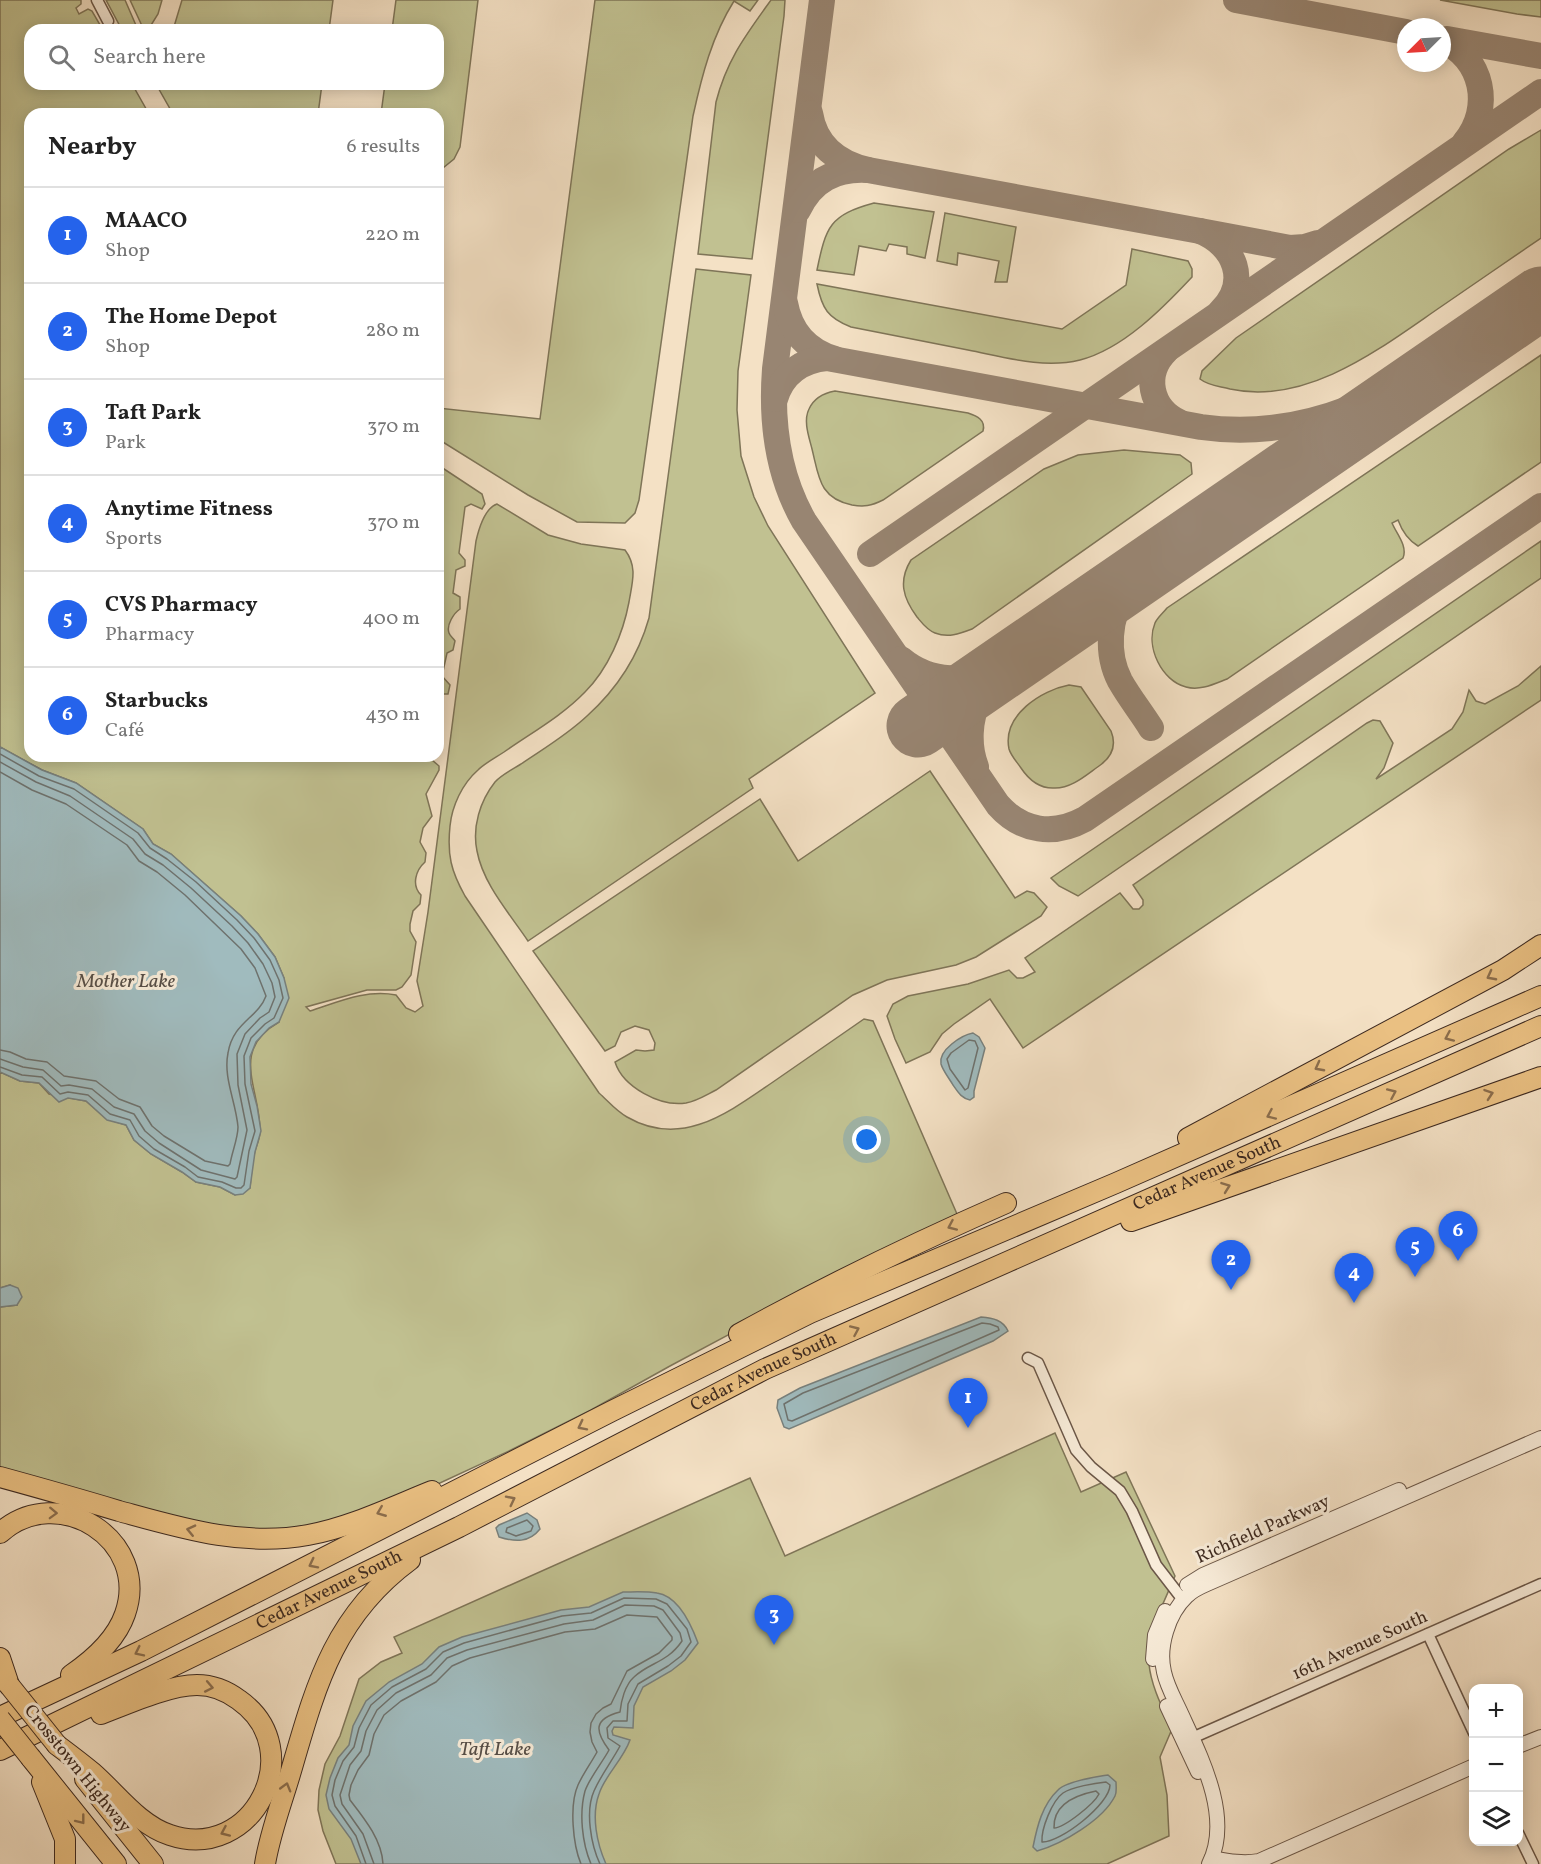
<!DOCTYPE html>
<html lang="en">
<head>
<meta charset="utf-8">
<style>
	body { margin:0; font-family:Vollkorn,serif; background:#f2f2f2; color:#222 }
	.controls { position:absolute; right:18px; bottom:18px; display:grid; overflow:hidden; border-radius:12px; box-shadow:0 3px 15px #0003 }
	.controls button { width:54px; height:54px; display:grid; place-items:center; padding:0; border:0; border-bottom:2px solid #e0e0e0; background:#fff; color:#222; font:30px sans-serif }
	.compass { position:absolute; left:1397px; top:18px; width:54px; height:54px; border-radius:50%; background:#fff; box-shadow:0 3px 15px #0003; rotate:246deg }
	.you { position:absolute; left:867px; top:1140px; width:21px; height:21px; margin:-15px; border:4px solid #fff; border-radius:50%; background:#1a73e8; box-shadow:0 0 0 9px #1a73e833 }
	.badge { display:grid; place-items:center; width:39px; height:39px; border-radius:50%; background:#2563eb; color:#fff; font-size:20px; font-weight:700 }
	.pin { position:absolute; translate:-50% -50px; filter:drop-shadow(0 2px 3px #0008) }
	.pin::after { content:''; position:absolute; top:32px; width:21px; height:18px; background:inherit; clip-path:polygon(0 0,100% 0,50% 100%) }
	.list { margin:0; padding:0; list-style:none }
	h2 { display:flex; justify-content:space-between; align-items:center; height:78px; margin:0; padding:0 24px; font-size:26px }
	h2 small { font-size:20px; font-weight:400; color:#767676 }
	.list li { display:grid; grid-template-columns:39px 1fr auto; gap:18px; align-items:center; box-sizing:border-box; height:96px; padding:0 24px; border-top:2px solid #e0e0e0 }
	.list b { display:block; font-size:22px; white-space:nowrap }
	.list p { margin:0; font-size:20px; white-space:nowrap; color:#767676 }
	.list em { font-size:20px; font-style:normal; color:#767676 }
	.icon { flex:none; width:33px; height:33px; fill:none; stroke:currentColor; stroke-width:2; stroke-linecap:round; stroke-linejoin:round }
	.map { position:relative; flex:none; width:1541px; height:1864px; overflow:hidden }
	.search { position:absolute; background:#fff; box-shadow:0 3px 15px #0003; left:24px; top:24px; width:420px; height:66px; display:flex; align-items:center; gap:15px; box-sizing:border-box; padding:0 21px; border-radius:18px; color:#767676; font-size:22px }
	.panel { position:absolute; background:#fff; box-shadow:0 3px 15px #0003; left:24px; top:108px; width:420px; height:654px; border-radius:18px }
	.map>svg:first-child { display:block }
	.green { fill:#c1c191; stroke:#7f7558; stroke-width:1.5 }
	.water { fill:#a0bbbe; stroke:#78817e; stroke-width:1.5 }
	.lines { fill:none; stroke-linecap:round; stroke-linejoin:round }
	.shore { stroke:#6e726e; stroke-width:1.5 }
	.taxiway { stroke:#988572; stroke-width:26 }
	.runway { stroke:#988572; stroke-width:63 }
	.minor-casing { stroke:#6b5748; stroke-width:13 }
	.tertiary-casing { stroke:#6b5748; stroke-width:16 }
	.motorway-casing { stroke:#3d291f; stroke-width:22 }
	.minor { stroke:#f8ecd9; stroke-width:10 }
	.tertiary { stroke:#f8ecd9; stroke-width:14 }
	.motorway { stroke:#eac082; stroke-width:20 }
	.motorway-bridge-casing { stroke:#3d291f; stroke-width:22; stroke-linecap:butt }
	.motorway-bridge { stroke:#eac082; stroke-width:20 }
	.oneway { stroke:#8b6d4c }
	.labels { text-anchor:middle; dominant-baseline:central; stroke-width:6; stroke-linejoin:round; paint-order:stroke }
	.street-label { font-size:18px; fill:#3d291f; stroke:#f8ecd9 }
	.water-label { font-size:20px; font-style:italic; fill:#564e47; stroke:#f8ecd9 }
</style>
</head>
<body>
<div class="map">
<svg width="1541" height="1864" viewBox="0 0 1541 1864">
	<rect width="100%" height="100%" fill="#f4e1c5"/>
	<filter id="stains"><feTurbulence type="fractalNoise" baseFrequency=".00333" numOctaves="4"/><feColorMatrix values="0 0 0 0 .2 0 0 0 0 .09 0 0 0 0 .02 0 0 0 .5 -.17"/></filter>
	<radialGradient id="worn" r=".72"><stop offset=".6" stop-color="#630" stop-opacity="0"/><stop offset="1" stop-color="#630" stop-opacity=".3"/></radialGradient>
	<g class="green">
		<path d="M0,0H81V4L76,8L79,14L88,9L92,11L103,30H30V84H132L149,114H30V756H432V760L439,766V770L426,794L432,816L423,828L420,842L426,853L425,862C416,870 411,885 421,895L420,904L413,911L410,924V931L416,942L411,975L402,987L396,990H367L306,1007L310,1011C338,1002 366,989 396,995L406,1008L415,1012L423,1006L417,981L428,912L476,541C479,528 485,508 497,504L548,535L581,544L625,550C638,567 632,583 629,602C623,634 608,669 585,692C562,716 531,733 504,752C495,758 485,763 478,770C462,784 452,806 450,826C447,855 451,871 465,896L599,1093C608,1101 616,1111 627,1117C682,1149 729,1112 773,1082C803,1061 834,1040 864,1019L873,1021L957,1214L955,1219L844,1273L670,1366L591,1410L511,1450L427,1489L345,1522L232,1535L0,1473V1307L17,1305L10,1285L0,1288V1072L20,1081L39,1083L49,1094L86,1101L107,1119L126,1125L134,1140L151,1154L182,1172L196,1182L220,1187L235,1195L250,1188C251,1176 252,1163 255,1151C257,1144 261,1136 260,1129C259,1086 230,1050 279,1022L284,978L275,957L258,934L241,916L171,854L153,844L143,829L76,783L42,770L0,747Z"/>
		<polygon points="106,0 125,0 138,30 122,30"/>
		<polygon points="130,0 162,0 158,14 148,30 143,28"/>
		<polygon points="182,0 333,0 329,30 173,30"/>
		<polygon points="396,0 478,0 460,147 454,159 438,172 438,114 381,114 385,84 438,84 438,30 392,30"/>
		<path d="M595,0H758L750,11L734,1C712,36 702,75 693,116L639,500L635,513L625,523L577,522L528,495L438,439V408L540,419Z"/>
		<path d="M771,0H785L784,16L752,259L698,254L716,102C727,59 746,35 771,0Z"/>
		<polygon points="1440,0 1541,0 1541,17 1517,14"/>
		<polygon points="156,84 322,84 318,114 173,114"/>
		<path d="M1541,130V238C1508,261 1475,283 1442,306C1382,347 1308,406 1230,389C1219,386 1209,386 1200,379L1202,371L1236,338L1509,149Z"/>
		<path d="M874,203L934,212L925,258L907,254V247L889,244L886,251L859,246L854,275L817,270C826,226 830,215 874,203Z"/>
		<polygon points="945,213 1016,227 1007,282 995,282 999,261 958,253 957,265 937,261"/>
		<path d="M1132,249L1188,261L1192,269V277C1163,308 1123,349 1080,360C1043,369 1004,357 968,350C929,342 890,335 851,327C828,318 822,309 817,284L1062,329L1126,285Z"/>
		<path d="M696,269L751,275L738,371L737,410L741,456L754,497L768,526L875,693L749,779L753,788L528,941C510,914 483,884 477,851C472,827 480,801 495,782C501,775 513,769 521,764C543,749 567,735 587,716C617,689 638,657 649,618Z"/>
		<path d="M1541,355V462L1418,546C1408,540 1402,531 1398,520L1392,523C1396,533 1408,546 1403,558L1227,679C1214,684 1200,691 1186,687C1162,681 1145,647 1155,623C1157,618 1163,613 1167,608Z"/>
		<path d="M835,391L968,413C977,416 986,420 983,431L883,500C871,506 864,507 852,505C819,498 819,477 812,449C809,437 803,421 809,409C814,398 824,393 835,391Z"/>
		<path d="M1124,450L1180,455L1191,463L1192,474L972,629C959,634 948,638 935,633C927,630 922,623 917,617C903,598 898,581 911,560L1044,469L1078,455Z"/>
		<path d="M438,465L482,494L485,504L482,509L471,504L465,507L459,553L465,560V566L456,570L453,593L460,597V609C454,613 446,625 449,633C450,636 453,638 455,641L453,650L447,653L442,676L450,685L448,694H441L438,702Z"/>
		<polygon points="1541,541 1541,578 1078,896 1059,886 1051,878"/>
		<polygon points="1541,666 1541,700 1023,1048 990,999 954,1024 942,1034 930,1052 906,1063 895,1039 887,1016 893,1004 908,996 968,984 1009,970 1017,978 1023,978 1035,972 1025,958 1120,893 1133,909 1139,909 1143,905 1143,900 1133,885 1367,723 1373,720 1380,721 1393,743 1384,768 1376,779 1452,729 1463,712 1469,690 1476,701 1485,704 1518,686"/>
		<path d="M1069,685L1081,687L1111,731C1117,746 1112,757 1099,766C1086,775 1072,788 1055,788C1040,789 1029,780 1021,768C1017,762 1011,756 1009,749C1002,715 1042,690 1069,685Z"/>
		<path d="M930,771L1015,898L1027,891L1034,893L1047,907L1041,916L976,957L956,965L887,980L853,995L716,1090C706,1095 697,1101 686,1103C660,1107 623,1087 615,1062L636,1050L645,1051L654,1050L655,1043L649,1030L635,1026L621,1032L615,1046L605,1051L533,951L760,799L798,861Z"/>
		<path d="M1055,1433L1081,1492L1126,1472L1175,1576C1164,1603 1146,1634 1149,1664C1151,1686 1163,1709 1172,1729L1160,1757L1167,1795L1169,1836L1107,1864H336L323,1831L318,1810L319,1790L325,1764L340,1736L359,1679L381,1662L402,1653L394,1637L750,1478L785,1556Z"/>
	</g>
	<g class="water">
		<polygon points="0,747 42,770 76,783 143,829 153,844 171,854 241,916 258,934 275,957 284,978 289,998 279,1022 269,1028 256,1042 250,1057 251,1084 257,1106 261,1131 255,1152 250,1188 243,1194 235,1195 220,1187 196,1182 182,1172 151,1154 134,1140 126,1125 107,1120 86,1101 68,1098 59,1102 39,1083 20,1081 0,1072"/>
		<path d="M973,1033L979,1037L985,1048L974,1091V1097L970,1100C961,1098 958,1092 953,1085C949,1078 943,1071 941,1064C938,1050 962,1035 973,1033Z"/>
		<polygon points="10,1285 18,1288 22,1297 17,1305 0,1307 0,1288"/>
		<path d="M981,1317C993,1318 1003,1320 1008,1331L993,1341L789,1429L784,1427L777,1408L778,1400L800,1388Z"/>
		<path d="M527,1513L537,1520L540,1529C529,1543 515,1542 499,1537L496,1528L499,1525Z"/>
		<path d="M623,1592C633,1592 646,1591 657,1593C678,1596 691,1624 698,1643L685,1660L671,1671L643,1687L634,1706L633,1728L614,1727L612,1731L613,1735L630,1740C623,1760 605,1775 599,1794C591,1816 597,1844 606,1864H361L351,1839L329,1809L326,1795L330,1778L338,1758L349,1745L353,1726L366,1701L389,1682L422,1664L439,1647L462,1637L561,1610L589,1607Z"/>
		<path d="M1108,1775L1116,1782C1116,1787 1117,1792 1115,1796C1103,1820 1062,1844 1037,1851L1033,1847C1037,1827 1042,1805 1058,1790C1066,1781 1096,1777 1108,1775Z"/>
	</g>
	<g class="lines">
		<g class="shore">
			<polyline points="0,754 39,776 74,789 138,833 150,848 167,859 196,882 237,920 254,938 270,960 279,980 283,998 274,1018 265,1024 251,1038 244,1056 245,1084 255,1131 249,1151 244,1185 241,1188 236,1188 222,1182 198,1177 185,1167 154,1149 139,1136 130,1120 110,1114 88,1095 68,1092 60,1094 42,1077 22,1075 0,1067"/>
			<polyline points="0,762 36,782 70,796 133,839 145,854 163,865 191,888 232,926 248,943 263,964 272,983 275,997 269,1012 260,1018 245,1034 237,1054 238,1085 247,1130 237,1177 235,1179 201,1170 159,1143 145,1131 134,1114 114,1107 92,1089 69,1085 61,1086 43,1070 23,1067 0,1059"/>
			<path d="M0,772L32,790L66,804L127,845L139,861L157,872L185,895L241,949L255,968L266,996C258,1018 233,1022 228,1053C223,1078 236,1102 238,1127C238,1138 232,1152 230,1164L228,1166L205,1161L164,1136L152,1126L140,1107L119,1099L96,1081L64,1076L47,1062L26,1059L10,1052L0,1050"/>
			<polygon points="969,1040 975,1041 978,1048 968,1088 965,1090 950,1069 947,1059 951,1053"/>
			<polygon points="982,1323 990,1324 998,1327 999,1330 792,1421 788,1420 784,1404 803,1393"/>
			<polygon points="527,1520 533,1526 531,1531 516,1536 506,1532 507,1528"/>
			<path d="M1106,1782L1110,1785C1110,1804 1060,1843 1042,1842C1041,1829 1052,1801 1063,1793C1072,1787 1095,1783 1106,1782Z"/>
			<path d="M1096,1791L1099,1794C1094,1804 1064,1828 1054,1828C1053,1804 1076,1795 1096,1791Z"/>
			<path d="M366,1864L356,1836L335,1806L332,1795L335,1780L343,1761L354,1747L359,1728L371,1705L392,1687L426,1669L443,1652L464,1643L562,1616L591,1613L624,1598L656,1599L667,1604L687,1629L691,1642L681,1656L668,1666L638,1684L628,1704L627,1721H613L607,1728L608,1738L620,1746C612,1761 601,1775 594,1791C585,1811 591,1845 600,1864"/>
			<path d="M374,1864L363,1834L342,1804L340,1795L350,1765L361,1751L366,1731L377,1710L396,1693L431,1675L447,1658L467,1650L564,1624L593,1620L625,1605L654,1606L663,1610L680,1633L682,1641C667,1663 650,1662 634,1677C625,1685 621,1701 620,1712C593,1719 595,1731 609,1750C602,1763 590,1777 585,1791C579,1813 582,1843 591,1864"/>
			<path d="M383,1864C382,1840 364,1818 350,1800L349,1795L351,1785L358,1770L369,1755L374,1734L384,1715L401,1701L436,1682L452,1666L470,1658L565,1632L595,1629L627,1615L657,1617L672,1637V1640L659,1653L627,1671L611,1704L603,1708L596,1714L591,1723L590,1732L592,1742L597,1752C591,1763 583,1774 578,1785C569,1805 573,1845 581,1864"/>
		</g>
		<g class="taxiway">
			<path d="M822,0L775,369C771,422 777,474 804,521L998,805C1022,832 1054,836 1085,819L1541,506"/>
			<polyline points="1236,0 1406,32"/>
			<polyline points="1447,39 1541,56"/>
			<path d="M1442,40C1483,58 1493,108 1465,142"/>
			<polyline points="868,170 1200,231"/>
			<path d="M798,210C812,180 836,168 868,170C837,163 815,145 810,113"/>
			<path d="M785,303C790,331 807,351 835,359"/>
			<path d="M1221,311C1250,282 1235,245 1200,231L1290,248L1305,247L1318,243"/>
			<path d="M1166,351C1143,374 1150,408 1179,422"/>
			<path d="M775,399C782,374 802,360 827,358L1201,427C1312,443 1397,390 1489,334"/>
			<polyline points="870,554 1541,92"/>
			<path d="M901,659C932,685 967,681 1002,669C995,679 985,688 979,699C969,720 968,746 976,767"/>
			<path d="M1151,728C1141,712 1129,697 1120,681C1106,654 1108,617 1126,592C1139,575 1159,563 1175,550"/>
		</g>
		<polyline class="runway" points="918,726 1541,298"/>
		<g class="minor-casing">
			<g id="minor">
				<polyline points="97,0 108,21"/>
				<polyline points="1028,1358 1038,1363 1076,1450 1091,1467 1120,1491 1132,1511 1156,1565 1183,1600"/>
				<polyline points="1428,1634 1474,1733"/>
				<polyline points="1192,1738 1541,1584"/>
				<polyline points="1518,1833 1533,1864"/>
			</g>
		</g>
		<g class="tertiary-casing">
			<g id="tertiary">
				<polyline points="1187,1585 1203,1575 1399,1490"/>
				<polyline points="1153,1659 1155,1635 1165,1611"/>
				<polyline points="1167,1706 1198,1772"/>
				<polyline points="1518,1746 1541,1737"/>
				<path d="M1212,1858C1228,1861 1243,1864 1259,1861L1474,1766"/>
				<path d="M1209,1864C1233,1817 1200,1755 1180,1711C1174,1698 1167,1686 1164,1672C1158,1647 1168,1614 1187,1596C1192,1591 1200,1587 1207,1584L1541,1438"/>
			</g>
		</g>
		<g class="motorway-casing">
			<g id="motorway">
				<polyline points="1188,1138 1503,970 1541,945"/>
				<polyline points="1131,1221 1541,1077"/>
				<path d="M739,1334C826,1286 915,1243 1006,1203"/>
				<path d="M0,1477C40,1488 79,1499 119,1511C181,1528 242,1547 308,1535C351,1527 392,1507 432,1491"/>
				<path d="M0,1533C58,1481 151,1540 125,1614C116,1640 93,1660 71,1675"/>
				<polyline points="0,1658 9,1685"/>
				<polyline points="0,1717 141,1651 612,1411 810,1313 1116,1183 1541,996"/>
				<path d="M57,1745C69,1754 81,1763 93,1773C117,1794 139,1825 170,1835C253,1863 310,1750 239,1700C227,1691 212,1685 197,1685C169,1685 127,1704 101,1714"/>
				<path id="s1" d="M0,1750L459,1527L765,1369L1541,1026"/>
				<polyline points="31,1758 116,1864"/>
				<polyline points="85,1779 153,1864"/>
				<polyline points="42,1782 65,1839 65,1864"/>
				<path d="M265,1864C270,1833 282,1802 291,1771C316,1685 334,1616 410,1560"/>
			</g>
		</g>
		<use href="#minor" class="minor"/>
		<use href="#tertiary" class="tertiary"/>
		<use href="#motorway" class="motorway"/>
		<g class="motorway-bridge-casing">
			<g id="motorway-bridge">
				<polyline points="9,1685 57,1745"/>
				<polyline points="0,1719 31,1758"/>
			</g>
		</g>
		<use href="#motorway-bridge" class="motorway-bridge"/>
	</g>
	<defs><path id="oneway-chevron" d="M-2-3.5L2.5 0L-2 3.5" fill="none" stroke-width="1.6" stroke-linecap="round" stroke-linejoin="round" transform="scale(1.5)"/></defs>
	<g class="oneway">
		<use href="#oneway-chevron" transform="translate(1491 976) rotate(152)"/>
		<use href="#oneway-chevron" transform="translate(1449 1037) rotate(156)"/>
		<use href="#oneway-chevron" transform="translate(1319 1067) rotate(152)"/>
		<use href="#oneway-chevron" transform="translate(1392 1093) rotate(-24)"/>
		<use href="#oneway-chevron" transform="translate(1489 1094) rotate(-19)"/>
		<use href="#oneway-chevron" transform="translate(1271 1115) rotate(156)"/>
		<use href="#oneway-chevron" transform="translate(1226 1187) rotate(-20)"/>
		<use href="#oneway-chevron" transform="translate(952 1226) rotate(156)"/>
		<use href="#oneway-chevron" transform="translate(855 1330) rotate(-24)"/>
		<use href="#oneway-chevron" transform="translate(582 1426) rotate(153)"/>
		<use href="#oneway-chevron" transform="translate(511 1500) rotate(-27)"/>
		<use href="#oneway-chevron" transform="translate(381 1512) rotate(158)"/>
		<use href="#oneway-chevron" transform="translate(53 1513) rotate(2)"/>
		<use href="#oneway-chevron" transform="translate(191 1530) rotate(-167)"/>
		<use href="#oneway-chevron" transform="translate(313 1564) rotate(153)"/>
		<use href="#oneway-chevron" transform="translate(139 1652) rotate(154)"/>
		<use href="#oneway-chevron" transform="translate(209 1687) rotate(11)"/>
		<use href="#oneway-chevron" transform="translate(286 1787) rotate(-74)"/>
		<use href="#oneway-chevron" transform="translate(81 1820) rotate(52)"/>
		<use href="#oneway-chevron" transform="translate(225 1832) rotate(156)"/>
	</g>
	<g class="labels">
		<g class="street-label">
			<text stroke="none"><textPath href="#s1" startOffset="1338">Cedar Avenue South</textPath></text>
			<text stroke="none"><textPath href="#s1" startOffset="852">Cedar Avenue South</textPath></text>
			<text transform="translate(1263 1530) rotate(-24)">Richfield Parkway</text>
			<text stroke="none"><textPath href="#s1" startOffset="366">Cedar Avenue South</textPath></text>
			<text transform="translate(1360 1646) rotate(-24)">16th Avenue South</text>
			<text transform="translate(77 1769) rotate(51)">Crosstown Highway</text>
		</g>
		<g class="water-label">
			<text x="126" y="982">Mother Lake</text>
			<text x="495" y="1750">Taft Lake</text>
		</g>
	</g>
	<rect width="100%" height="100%" filter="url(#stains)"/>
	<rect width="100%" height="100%" fill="url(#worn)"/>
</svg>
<div class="controls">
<button>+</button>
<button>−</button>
<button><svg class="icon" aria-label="layers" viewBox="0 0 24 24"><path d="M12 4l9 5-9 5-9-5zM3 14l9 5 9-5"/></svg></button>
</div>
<svg class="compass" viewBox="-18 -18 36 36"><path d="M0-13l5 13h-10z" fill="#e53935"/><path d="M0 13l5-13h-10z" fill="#767676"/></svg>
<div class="you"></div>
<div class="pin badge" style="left:968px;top:1428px">1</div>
<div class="pin badge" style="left:1231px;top:1290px">2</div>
<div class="pin badge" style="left:774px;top:1645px">3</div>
<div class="pin badge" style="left:1354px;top:1303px">4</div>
<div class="pin badge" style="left:1415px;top:1277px">5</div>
<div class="pin badge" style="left:1458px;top:1261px">6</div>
<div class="search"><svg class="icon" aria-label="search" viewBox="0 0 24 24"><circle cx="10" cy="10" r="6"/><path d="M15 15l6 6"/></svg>Search here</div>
<section class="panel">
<h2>Nearby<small>6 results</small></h2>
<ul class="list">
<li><span class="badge">1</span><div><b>MAACO</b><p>Shop</p></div><em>220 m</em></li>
<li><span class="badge">2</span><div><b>The Home Depot</b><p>Shop</p></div><em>280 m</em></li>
<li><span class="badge">3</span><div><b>Taft Park</b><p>Park</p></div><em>370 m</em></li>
<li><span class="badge">4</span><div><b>Anytime Fitness</b><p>Sports</p></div><em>370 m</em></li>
<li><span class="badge">5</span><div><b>CVS Pharmacy</b><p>Pharmacy</p></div><em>400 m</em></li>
<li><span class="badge">6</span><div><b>Starbucks</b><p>Café</p></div><em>430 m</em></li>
</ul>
</section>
</div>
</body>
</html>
